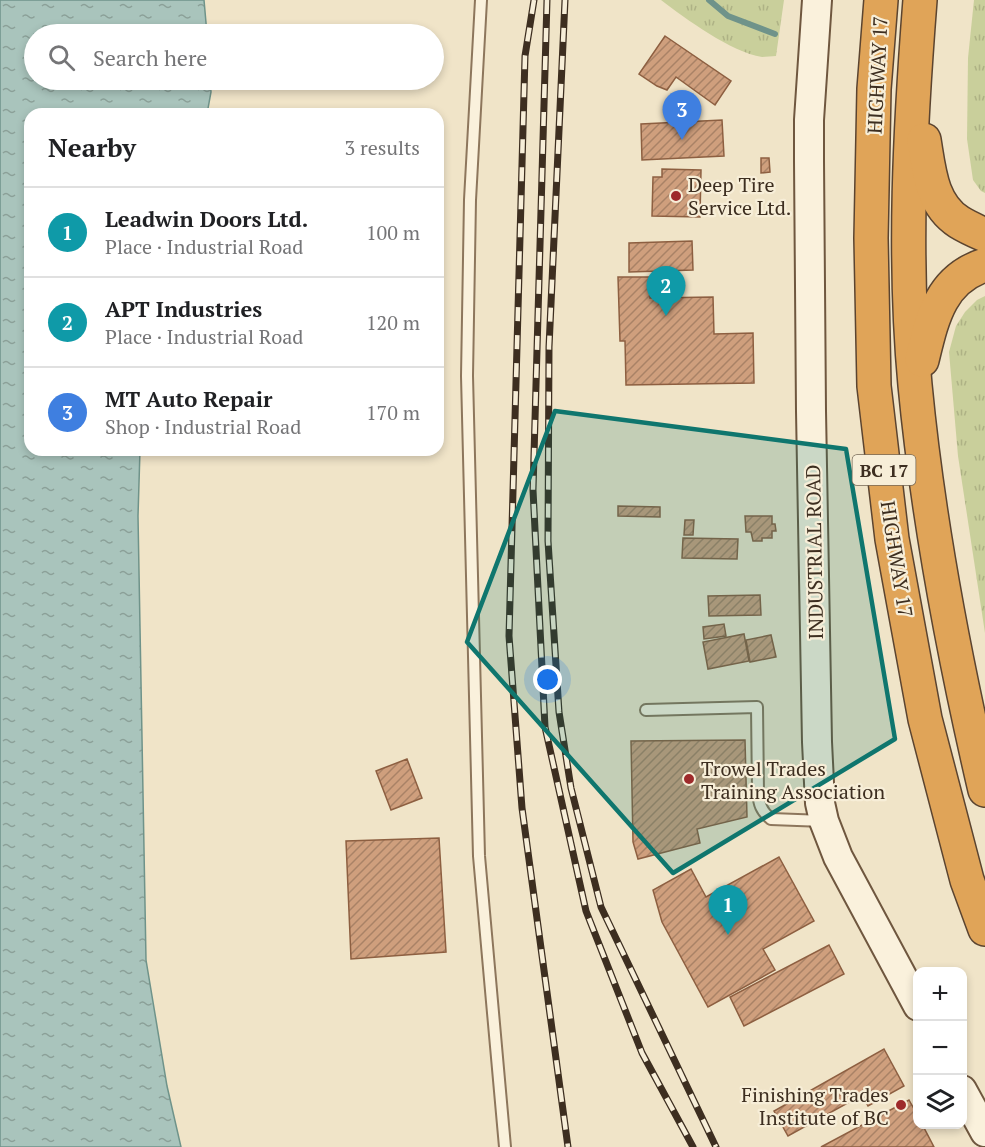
<!DOCTYPE html>
<html lang="en">
<head>
<meta charset="utf-8">
<style>
	body { margin:0; font-family:"PT Serif",serif; background:#f6f6f6; color:#202124 }
	.controls { position:absolute; right:18px; bottom:18px; display:grid; overflow:hidden; border-radius:12px; box-shadow:0 3px 9px #0003 }
	.controls button { width:54px; height:54px; display:grid; place-items:center; padding:0; border:0; border-bottom:2px solid #e0e0e0; background:#fff; color:#202124; font:30px sans-serif }
	.you { position:absolute; left:548px; top:680px; width:21px; height:21px; margin:-15px; border:4px solid #fff; border-radius:50%; background:#1a73e8; box-shadow:0 0 0 9px #1a73e833 }
	.badge { display:grid; place-items:center; width:39px; height:39px; border-radius:50%; background:#9e2a2b; color:#fff; font-size:20px; font-weight:700 }
	.pin { position:absolute; translate:-50% -50px; filter:drop-shadow(0 2px 3px #0008) }
	.pin::after { content:''; position:absolute; top:32px; width:21px; height:18px; background:inherit; clip-path:polygon(0 0,100% 0,50% 100%) }
	.list { margin:0; padding:0; list-style:none }
	h2 { display:flex; justify-content:space-between; align-items:center; height:78px; margin:0; padding:0 24px; font-size:26px }
	h2 small { font-size:20px; font-weight:400; color:#757577 }
	.list li { display:grid; grid-template-columns:39px 1fr auto; gap:18px; align-items:center; box-sizing:border-box; height:90px; padding:0 24px; border-top:2px solid #e0e0e0 }
	.list b { display:block; font-size:22px; white-space:nowrap }
	.list p { margin:0; font-size:20px; white-space:nowrap; color:#757577 }
	.list em { font-size:20px; font-style:normal; color:#757577 }
	.icon { flex:none; width:33px; height:33px; fill:none; stroke:currentColor; stroke-width:2; stroke-linecap:round; stroke-linejoin:round }
	.map { position:relative; flex:none; width:985px; height:1147px; overflow:hidden }
	.search { position:absolute; background:#fff; box-shadow:0 3px 9px #0003; left:24px; top:24px; width:420px; height:66px; display:flex; align-items:center; gap:15px; box-sizing:border-box; padding:0 21px; border-radius:33px; color:#757577; font-size:22px }
	.panel { position:absolute; background:#fff; box-shadow:0 3px 9px #0003; left:24px; top:108px; width:420px; height:348px; border-radius:18px }
	.map>svg:first-child { display:block }
	.grass { fill:url(#grass-tufts) }
	.water { fill:url(#water-ripples); stroke:#6f938a; stroke-width:1.5 }
	.lines { fill:none; stroke-linecap:round; stroke-linejoin:round }
	.stream { stroke:#6f938a; stroke-width:6 }
	.building { fill:url(#building-hatch); stroke:#8d5f41; stroke-width:1.5 }
	.lane-casing { stroke:#8d765c; stroke-width:14 }
	.secondary-casing { stroke:#6f573f; stroke-width:32 }
	.highway-casing { stroke:#5b4430; stroke-width:36 }
	.lane { stroke:#faf1dc; stroke-width:10 }
	.secondary { stroke:#faf1dc; stroke-width:28 }
	.highway { stroke:#e0a458; stroke-width:33 }
	.rail-casing { stroke:#3d2e20; stroke-width:7 }
	.rail { stroke:#f7eed8; stroke-width:4.5; stroke-dasharray:14; stroke-linecap:butt }
	.marked { fill:#0f766e; fill-opacity:0.2; stroke:#0f766e; stroke-width:4.5; stroke-linejoin:round }
	.poi-dot { fill:#9e2a2b; stroke:#f7eed8; stroke-width:2 }
	.labels { text-anchor:middle; dominant-baseline:central; stroke-width:4.5; stroke-linejoin:round; paint-order:stroke }
	.shield { fill:#f7eed8; stroke:#756857; stroke-width:1.5 }
	.shield-label { font-size:18px; font-weight:bold; fill:#3d2e20 }
	.street-label { font-size:20px; fill:#3d2e20; stroke:#f7eed8 }
	.poi-label { font-size:20px; fill:#3d2e20; stroke:#f7eed8; text-anchor:start }
</style>
</head>
<body>
<div class="map">
<svg width="985" height="1147" viewBox="0 0 985 1147">
	<defs>
		<pattern id="grass-tufts" width="24" height="20" patternUnits="userSpaceOnUse" patternTransform="scale(1.5)"><rect width="24" height="20" fill="#c9cf9b"/><path d="M3 7l-1-3M5 7V3M7 7l1-3M15 17l-1-3M17 17v-4M19 17l1-3" fill="none" stroke="#aeb285"/></pattern>
		<pattern id="water-ripples" width="26" height="14" patternUnits="userSpaceOnUse" patternTransform="scale(1.5)"><rect width="26" height="14" fill="#a9c4bc"/><path d="M2 4q2-2 4 0t4 0M15 11q2-2 4 0t4 0" fill="none" stroke="#8ba098"/></pattern>
		<pattern id="building-hatch" width="6" height="6" patternUnits="userSpaceOnUse" patternTransform="scale(1.5)"><rect width="6" height="6" fill="#cf9f7d"/><path d="M-1 1l2-2M0 6l6-6M5 7l2-2" fill="none" stroke="#a98266"/></pattern>
	</defs>
	<rect width="100%" height="100%" fill="#f0e4c8"/>
	<g class="grass">
		<path d="M661,0H784L776,56C772,56 766,57 762,57C731,52 686,19 661,0Z"/>
		<polygon points="974,0 985,0 985,193 981,191 973,180 967,139 968,58"/>
		<polygon points="985,296 985,633 958,456 949,352 956,326 965,312 977,300"/>
	</g>
	<polygon class="water" points="0,0 204,0 207,34 34,34 34,80 210,80 211,92 207,114 30,114 30,450 140,450 138,516 146,960 167,1086 181,1147 0,1147"/>
	<g class="lines">
		<polyline class="stream" points="709,0 728,16 775,34"/>
	</g>
	<g class="building">
		<polygon points="665,36 731,81 715,105 676,77 667,90 657,86 639,74"/>
		<polygon points="722,120 724,156 642,160 641,124"/>
		<polygon points="761,158 769,158 770,172 761,173"/>
		<polygon points="662,169 701,170 700,217 652,216 653,177 662,177"/>
		<polygon points="692,241 693,270 629,272 629,243"/>
		<polygon points="618,277 650,277 650,298 713,297 714,334 753,333 754,383 626,385 625,341 620,341"/>
		<polygon points="618,506 660,507 660,517 618,516"/>
		<polygon points="745,516 772,516 772,524 775,524 776,531 772,531 772,538 762,538 762,541 753,541 751,532 746,532"/>
		<polygon points="685,520 694,520 693,535 684,535"/>
		<polygon points="683,538 738,539 737,559 682,558"/>
		<polygon points="760,595 761,615 709,616 708,596"/>
		<polygon points="724,624 726,636 704,639 703,627"/>
		<polygon points="744,634 749,661 708,669 703,642"/>
		<polygon points="771,635 776,657 750,662 746,640"/>
		<polygon points="745,740 747,817 697,829 700,843 638,859 633,842 631,741"/>
		<polygon points="407,759 422,798 391,810 376,771"/>
		<polygon points="439,838 446,952 351,959 346,841"/>
		<polygon points="779,857 814,921 763,949 775,970 708,1007 662,922 653,890 691,869 706,897"/>
		<polygon points="829,945 844,974 744,1026 730,997"/>
		<polygon points="884,1049 904,1086 868,1106 862,1095 788,1136 774,1111"/>
		<polygon points="909,1100 918,1116 918,1124 922,1124 934,1147 821,1147"/>
	</g>
	<g class="lines">
		<g class="lane-casing">
			<g id="lane">
				<polyline points="481,0 470,200 467,376 479,856 505,1147"/>
				<path d="M646,710L757,707L758,792C759,804 761,811 771,819L824,821"/>
			</g>
		</g>
		<g class="secondary-casing">
			<g id="secondary">
				<polyline points="817,0 809,120 809,161 811,411 817,742 820,803 824,821 838,857 918,1006"/>
				<polyline points="962,1090 985,1132"/>
			</g>
		</g>
		<g class="highway-casing">
			<g id="highway">
				<polyline points="881,0 874,89 871,238 874,386 892,539 925,719 967,880 985,929"/>
				<path d="M920,0C910,128 903,257 915,385C928,521 954,657 985,790"/>
				<path d="M924,140C929,170 931,204 959,222C967,227 976,231 985,235"/>
				<path d="M922,360C932,319 940,279 985,265"/>
			</g>
		</g>
		<use href="#lane" class="lane"/>
		<use href="#secondary" class="secondary"/>
		<use href="#highway" class="highway"/>
		<g class="rail-casing">
			<g id="rail">
				<polyline points="534,0 525,56 509,636 522,808 568,1147"/>
				<polyline points="547,0 533,490 545,727 586,911 642,1053 693,1147"/>
				<polyline points="565,0 549,347 548,541 559,712 571,788 601,907 716,1147"/>
			</g>
		</g>
		<use href="#rail" class="rail"/>
	</g>
	<path class="marked" d="M555,411L846,449L895,739L673,873L467,642Z"/>
	<g class="poi-dot">
		<circle cx="676" cy="196" r="6"/>
		<circle cx="689" cy="779" r="6"/>
		<circle cx="901" cy="1105" r="6"/>
	</g>
	<g class="labels">
		<rect class="shield" x="852.5" y="455" width="63" height="30" rx="4.5"/>
		<g class="shield-label">
			<text x="884" y="470">BC 17</text>
		</g>
		<g class="street-label">
			<text transform="translate(877 75) rotate(-87)">HIGHWAY 17</text>
			<text transform="translate(814 552) rotate(-91)">INDUSTRIAL ROAD</text>
			<text transform="translate(897 559) rotate(81)">HIGHWAY 17</text>
		</g>
		<g class="poi-label">
			<text x="688" y="184">Deep Tire<tspan x="688" dy="23">Service Ltd.</tspan></text>
			<text x="701" y="768">Trowel Trades<tspan x="701" dy="23">Training Association</tspan></text>
			<text x="889" y="1094" text-anchor="end">Finishing Trades<tspan x="889" dy="23">Institute of BC</tspan></text>
		</g>
	</g>
</svg>
<div class="controls">
<button>+</button>
<button>−</button>
<button><svg class="icon" aria-label="layers" viewBox="0 0 24 24"><path d="M12 4l9 5-9 5-9-5zM3 14l9 5 9-5"/></svg></button>
</div>
<div class="you"></div>
<div class="pin badge" style="left:728px;top:935px;background:#0f9aa8">1</div>
<div class="pin badge" style="left:666px;top:316px;background:#0f9aa8">2</div>
<div class="pin badge" style="left:682px;top:140px;background:#3f7fe0">3</div>
<div class="search"><svg class="icon" aria-label="search" viewBox="0 0 24 24"><circle cx="10" cy="10" r="6"/><path d="M15 15l6 6"/></svg>Search here</div>
<section class="panel">
<h2>Nearby<small>3 results</small></h2>
<ul class="list">
<li><span class="badge" style="background:#0f9aa8">1</span><div><b>Leadwin Doors Ltd.</b><p>Place · Industrial Road</p></div><em>100 m</em></li>
<li><span class="badge" style="background:#0f9aa8">2</span><div><b>APT Industries</b><p>Place · Industrial Road</p></div><em>120 m</em></li>
<li><span class="badge" style="background:#3f7fe0">3</span><div><b>MT Auto Repair</b><p>Shop · Industrial Road</p></div><em>170 m</em></li>
</ul>
</section>
</div>
</body>
</html>
